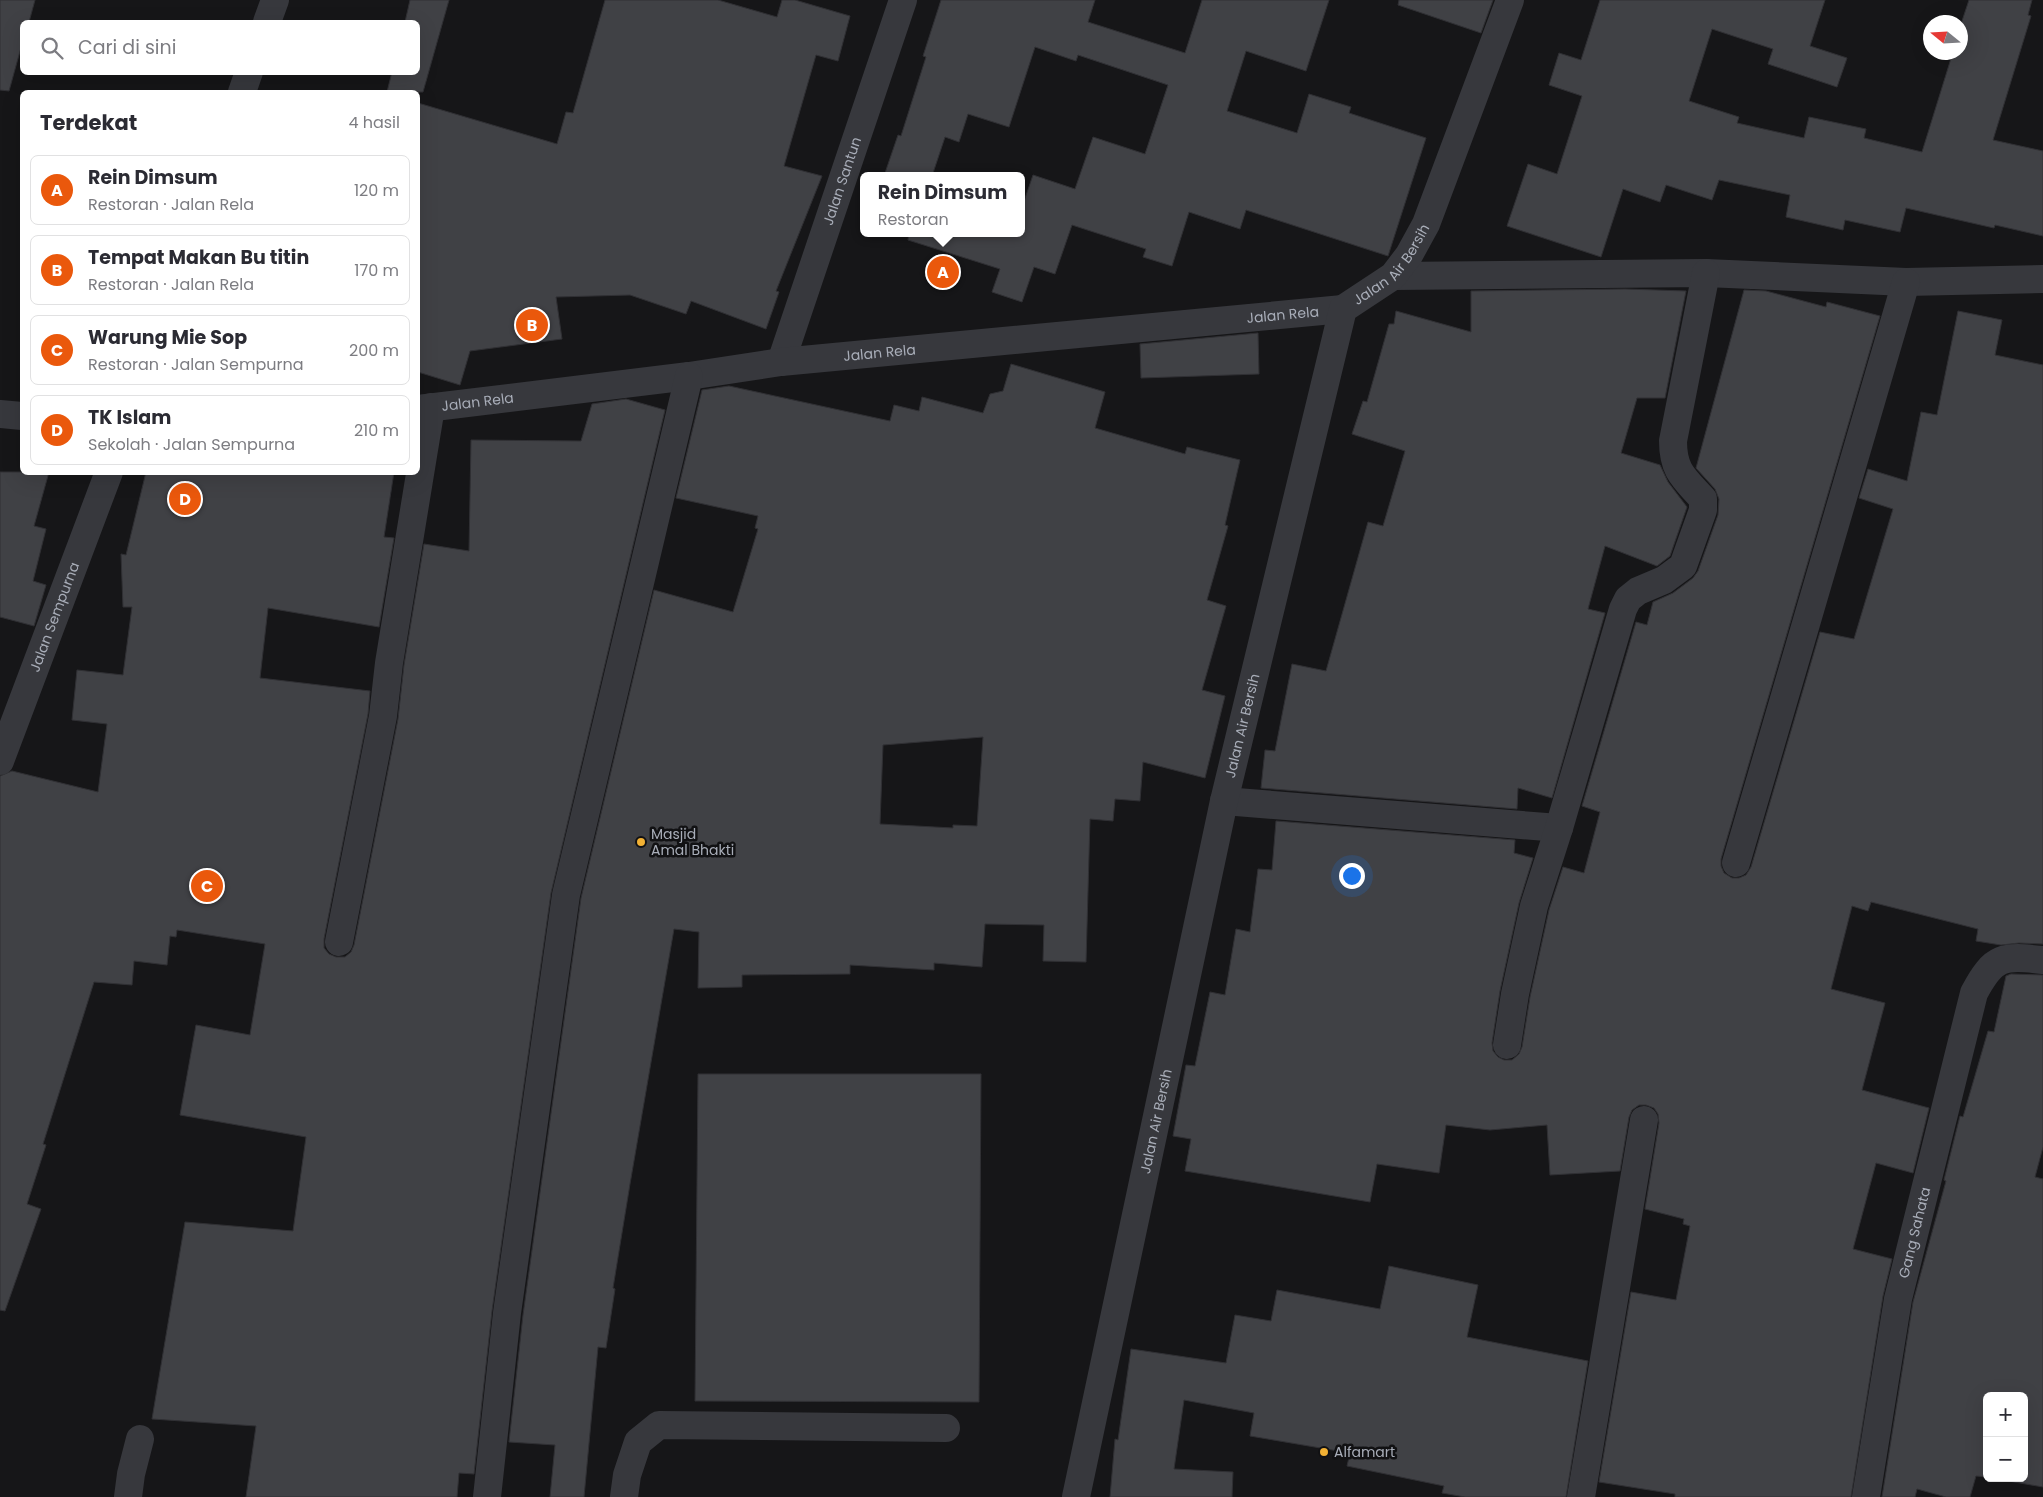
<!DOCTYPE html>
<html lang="id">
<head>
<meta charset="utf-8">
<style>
	body { margin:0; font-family:Poppins,sans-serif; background:#f2f2f3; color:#2b2b33 }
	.controls { position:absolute; right:15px; bottom:15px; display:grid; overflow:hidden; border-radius:8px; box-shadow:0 5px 20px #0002 }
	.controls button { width:45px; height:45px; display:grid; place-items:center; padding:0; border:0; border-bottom:1px solid #e1e1e2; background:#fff; color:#2b2b33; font:25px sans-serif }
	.compass { position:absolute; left:1923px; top:15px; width:45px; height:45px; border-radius:50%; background:#fff; box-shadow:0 5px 20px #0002; rotate:288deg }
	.you { position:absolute; left:1351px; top:875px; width:18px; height:18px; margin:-12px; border:4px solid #fff; border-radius:50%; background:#1a73e8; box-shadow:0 0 0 8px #1a73e833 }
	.badge { display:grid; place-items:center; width:32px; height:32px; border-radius:50%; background:#ea580c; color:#fff; font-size:16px; font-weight:700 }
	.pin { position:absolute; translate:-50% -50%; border:2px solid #fff; box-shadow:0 1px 5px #0006 }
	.popup { position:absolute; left:860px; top:172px; width:165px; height:65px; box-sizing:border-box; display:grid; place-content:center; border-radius:8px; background:#fff; filter:drop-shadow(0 1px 4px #0005); font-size:16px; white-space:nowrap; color:#7c7c81 }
	.popup b { font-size:19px; color:#2b2b33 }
	.popup::after { content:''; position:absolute; left:50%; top:100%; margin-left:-10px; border:10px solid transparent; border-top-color:#fff }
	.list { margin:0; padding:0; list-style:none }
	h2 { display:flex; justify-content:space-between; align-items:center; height:65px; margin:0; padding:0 20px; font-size:21px }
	h2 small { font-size:16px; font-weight:400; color:#7c7c81 }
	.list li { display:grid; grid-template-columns:32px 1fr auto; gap:15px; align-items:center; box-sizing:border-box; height:70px; margin:0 10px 10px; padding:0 10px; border:1px solid #e1e1e2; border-radius:8px }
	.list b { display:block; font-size:19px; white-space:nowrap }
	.list p { margin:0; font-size:16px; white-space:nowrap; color:#7c7c81 }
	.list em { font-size:16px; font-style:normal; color:#7c7c81 }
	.icon { flex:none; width:28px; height:28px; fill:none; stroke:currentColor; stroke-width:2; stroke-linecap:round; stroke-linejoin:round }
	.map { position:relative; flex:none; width:2043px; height:1497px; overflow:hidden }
	.search { position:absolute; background:#fff; box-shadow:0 5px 20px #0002; left:20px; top:20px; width:400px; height:55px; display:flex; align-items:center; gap:12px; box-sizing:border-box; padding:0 18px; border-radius:8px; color:#7c7c81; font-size:19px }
	.panel { position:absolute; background:#fff; box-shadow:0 5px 20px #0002; left:20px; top:90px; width:400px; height:385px; border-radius:8px }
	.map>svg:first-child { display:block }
	.building { fill:#404145; stroke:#303034; fill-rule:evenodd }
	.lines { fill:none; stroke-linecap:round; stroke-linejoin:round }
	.minor { stroke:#37383d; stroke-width:28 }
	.poi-dot { fill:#f2b134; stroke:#111113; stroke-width:2 }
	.labels { text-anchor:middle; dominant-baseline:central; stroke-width:5; stroke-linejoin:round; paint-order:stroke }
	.street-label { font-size:14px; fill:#a8adb8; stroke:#111113 }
	.poi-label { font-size:14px; fill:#a8adb8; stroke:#111113; text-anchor:start }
</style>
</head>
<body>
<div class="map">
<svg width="2043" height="1497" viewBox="0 0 2043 1497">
	<rect width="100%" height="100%" fill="#161618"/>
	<g class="building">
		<polygon points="0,0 35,0 29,22 22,22 22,44 9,91 0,90"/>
		<polygon points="410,0 449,0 423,92 387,92 392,72 418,72 418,22 405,22"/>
		<polygon points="605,0 718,0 777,17 782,0 795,0 850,16 838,61 816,55 784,166 822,176 776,291 779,292 766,329 691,301 686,314 630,295 556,297 562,339 470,351 460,385 418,372 418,103 557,144 566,112 573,113"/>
		<polygon points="941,0 1095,0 1088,22 1185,53 1202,0 1329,0 1306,71 1246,51 1227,111 1297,133 1309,94 1351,107 1349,113 1426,138 1388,256 1246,210 1240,229 1189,212 1172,266 1143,257 1146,249 1072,225 1055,274 1034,267 1022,302 992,292 1000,269 908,240 909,233 1022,233 1022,207 1033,175 1075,189 1093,137 1145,154 1168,85 1078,55 1076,61 1035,47 1009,127 968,114 959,142 945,137 932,176 884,176 898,135 901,136 926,57 923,56"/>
		<polygon points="1399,0 1493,0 1481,33 1398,5"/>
		<polygon points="1600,0 1825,0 1810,46 1847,58 1837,87 1768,64 1773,49 1712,29 1689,101 1739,117 1737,123 1804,138 1809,117 1866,129 1864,138 1922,152 1953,52 1960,52 1960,27 1969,0 2032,0 2028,15 2031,16 1993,140 2043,151 2043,236 1995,225 1994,228 1906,208 1900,232 1845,220 1843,230 1786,217 1790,195 1719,180 1712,200 1666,185 1660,202 1623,189 1601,257 1507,226 1528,164 1557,174 1582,96 1549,85 1559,53 1581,60"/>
		<polygon points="1625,289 1686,291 1665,398 1637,398 1621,453 1660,465 1668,482 1687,507 1670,556 1657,566 1605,546 1588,609 1605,613 1552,798 1518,788 1517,809 1261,788 1265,750 1275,751 1292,664 1326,671 1368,522 1383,526 1405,451 1352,434 1363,401 1367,402 1389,324 1394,324 1396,311 1471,332 1471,291"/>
		<polygon points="1744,290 1766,291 1826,307 1827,302 1880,316 1721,859 1721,866 1724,873 1732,878 1739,878 1746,875 1751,867 1820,632 1854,639 1893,509 1859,498 1868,469 1907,481 1921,412 1937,415 1958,311 2002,320 1995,355 2043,365 2043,944 2019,943 2001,945 1976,941 1978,929 1871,902 1868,911 1852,906 1831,989 1885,1003 1862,1090 1929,1108 1913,1173 1876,1163 1853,1249 1892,1259 1883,1296 1851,1497 1675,1497 1675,1494 1599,1482 1631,1292 1676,1300 1690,1226 1683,1224 1684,1219 1645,1209 1659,1123 1658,1114 1654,1108 1646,1105 1639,1105 1632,1110 1629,1117 1620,1171 1550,1175 1547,1125 1490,1130 1446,1125 1439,1173 1377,1164 1370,1202 1185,1171 1191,1139 1173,1136 1186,1065 1195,1066 1210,992 1225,995 1236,929 1250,932 1258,869 1272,870 1276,821 1515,840 1514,853 1533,858 1519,903 1500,991 1492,1043 1493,1051 1498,1057 1504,1060 1512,1060 1519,1054 1522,1047 1530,997 1549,910 1563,867 1584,873 1600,812 1582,806 1636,622 1647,625 1653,602 1673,593 1693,578 1698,571 1718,515 1719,499 1715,489 1696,468"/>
		<polygon points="1258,333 1259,374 1141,378 1140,344"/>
		<path d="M1011,364L1105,392L1095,428L1185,454L1187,447L1240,460L1225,525L1228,526L1207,600L1226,606L1202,690L1225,696L1205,778L1143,762L1140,801L1115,799L1113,821L1090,819L1086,962L1043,961L1044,925L985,924L982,967L934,963V970L850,965V974L742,975V987L698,988L699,932L674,929L630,1184L613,1288L615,1289L606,1348L598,1347L584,1497H550L555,1445L509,1442L523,1315L581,898L654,590L733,612L758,529L755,528L758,516L676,498L702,390L729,386L890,421L894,405L919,411L922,397L983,413L990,394L1003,391ZM983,737L977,826L953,825V828L880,824L883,745Z"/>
		<polygon points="626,399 665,410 551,893 492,1311 474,1474 459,1473 457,1497 246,1497 256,1426 152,1419 185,1222 293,1231 306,1137 180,1115 196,1025 250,1035 265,944 177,930 176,937 170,936 167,965 134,961 132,985 94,982 43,1144 46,1145 27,1204 41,1209 5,1311 0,1310 0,776 12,771 98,792 107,724 72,720 77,670 123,675 132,607 123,607 121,554 126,555 146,472 394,472 384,537 394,538 379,627 268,608 260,678 370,691 368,714 324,939 324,948 329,954 336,957 345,957 351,952 354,945 398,719 404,665 424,544 469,551 471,440 581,441 592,404"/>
		<polygon points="0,472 49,472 34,526 46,529 33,581 46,585 34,626 0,617"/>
		<polygon points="2011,974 2043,975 2043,1147 2035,1177 2043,1179 2043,1487 1991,1478 2024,1478 2024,1396 1987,1396 1987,1477 1976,1476 1970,1497 1946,1497 1917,1489 1915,1497 1882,1497 1913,1302 1946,1181 1944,1180 1960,1116 1963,1117 1988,1031 1994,1032 2006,976"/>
		<polygon points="698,1074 981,1074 979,1402 695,1401"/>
		<polygon points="1389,1266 1478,1285 1467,1337 1588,1361 1566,1497 1465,1497 1442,1493 1444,1486 1347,1466 1350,1453 1250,1436 1254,1413 1184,1400 1174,1469 1233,1472 1232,1497 1110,1497 1115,1439 1118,1440 1131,1349 1226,1363 1235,1315 1271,1321 1277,1290 1380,1309"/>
	</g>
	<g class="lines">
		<g class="minor">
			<polyline points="267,22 275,0"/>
			<polyline points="242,92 249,72"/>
			<polyline points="1393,276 1706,273 1906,282 2043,279"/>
			<path id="s1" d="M781,362L903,0"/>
			<path id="s2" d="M418,409L689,376L781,362L1343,309"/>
			<polyline points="0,414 22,416"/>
			<path id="s3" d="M0,761L109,472"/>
			<polyline points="1224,801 1559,828"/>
			<polyline points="1736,863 1906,282"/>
			<polyline points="339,942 383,716 389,663 431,407"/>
			<path d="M1507,1045L1515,994L1534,906L1559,828L1623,609L1628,599L1638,591L1664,580L1683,566L1703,510V499C1684,478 1673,471 1673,441L1706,273"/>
			<polyline points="128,1497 131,1474 140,1439"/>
			<polyline points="487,1497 507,1313 566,895 689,376"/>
			<polyline points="624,1497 627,1475 638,1442 659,1425 946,1428"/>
			<path id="s4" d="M1076,1497L1224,801L1343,309L1393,276L1409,255L1426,224L1510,0"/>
			<polyline points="1581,1497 1644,1120"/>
			<path id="s5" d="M1866,1497L1898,1299L1974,993C1994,955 2003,956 2043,960"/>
		</g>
	</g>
	<g class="poi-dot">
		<circle cx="641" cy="842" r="5"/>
		<circle cx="1324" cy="1452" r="5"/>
	</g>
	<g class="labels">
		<g class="street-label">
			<text stroke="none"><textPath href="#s1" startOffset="191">Jalan Santun</textPath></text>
			<text stroke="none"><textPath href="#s4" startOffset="1285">Jalan Air Bersih</textPath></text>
			<text stroke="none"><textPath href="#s2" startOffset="870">Jalan Rela</textPath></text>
			<text stroke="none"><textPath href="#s2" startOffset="465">Jalan Rela</textPath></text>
			<text stroke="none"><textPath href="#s2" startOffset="60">Jalan Rela</textPath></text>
			<text stroke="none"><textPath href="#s3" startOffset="154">Jalan Sempurna</textPath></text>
			<text stroke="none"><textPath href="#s4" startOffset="789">Jalan Air Bersih</textPath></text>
			<text stroke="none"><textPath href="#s4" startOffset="384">Jalan Air Bersih</textPath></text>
			<text stroke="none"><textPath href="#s5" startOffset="269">Gang Sahata</textPath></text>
		</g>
		<g class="poi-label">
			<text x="651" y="834">Masjid<tspan x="651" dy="16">Amal Bhakti</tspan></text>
			<text x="1334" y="1452">Alfamart</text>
		</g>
	</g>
</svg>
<div class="controls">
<button>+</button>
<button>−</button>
</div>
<svg class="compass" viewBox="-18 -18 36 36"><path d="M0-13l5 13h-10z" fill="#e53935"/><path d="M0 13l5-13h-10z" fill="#7c7c81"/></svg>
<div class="you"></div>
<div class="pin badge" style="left:943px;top:272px">A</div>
<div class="popup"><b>Rein Dimsum</b>Restoran</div>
<div class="pin badge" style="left:532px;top:325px">B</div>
<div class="pin badge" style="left:207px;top:886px">C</div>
<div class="pin badge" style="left:185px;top:499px">D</div>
<div class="search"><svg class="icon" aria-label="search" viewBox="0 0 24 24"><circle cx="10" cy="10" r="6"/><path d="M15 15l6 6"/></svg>Cari di sini</div>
<section class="panel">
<h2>Terdekat<small>4 hasil</small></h2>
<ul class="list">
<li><span class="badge">A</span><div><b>Rein Dimsum</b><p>Restoran · Jalan Rela</p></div><em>120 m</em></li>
<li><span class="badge">B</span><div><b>Tempat Makan Bu titin</b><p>Restoran · Jalan Rela</p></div><em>170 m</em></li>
<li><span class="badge">C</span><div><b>Warung Mie Sop</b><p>Restoran · Jalan Sempurna</p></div><em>200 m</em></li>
<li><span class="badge">D</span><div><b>TK Islam</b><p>Sekolah · Jalan Sempurna</p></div><em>210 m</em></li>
</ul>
</section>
</div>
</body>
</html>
